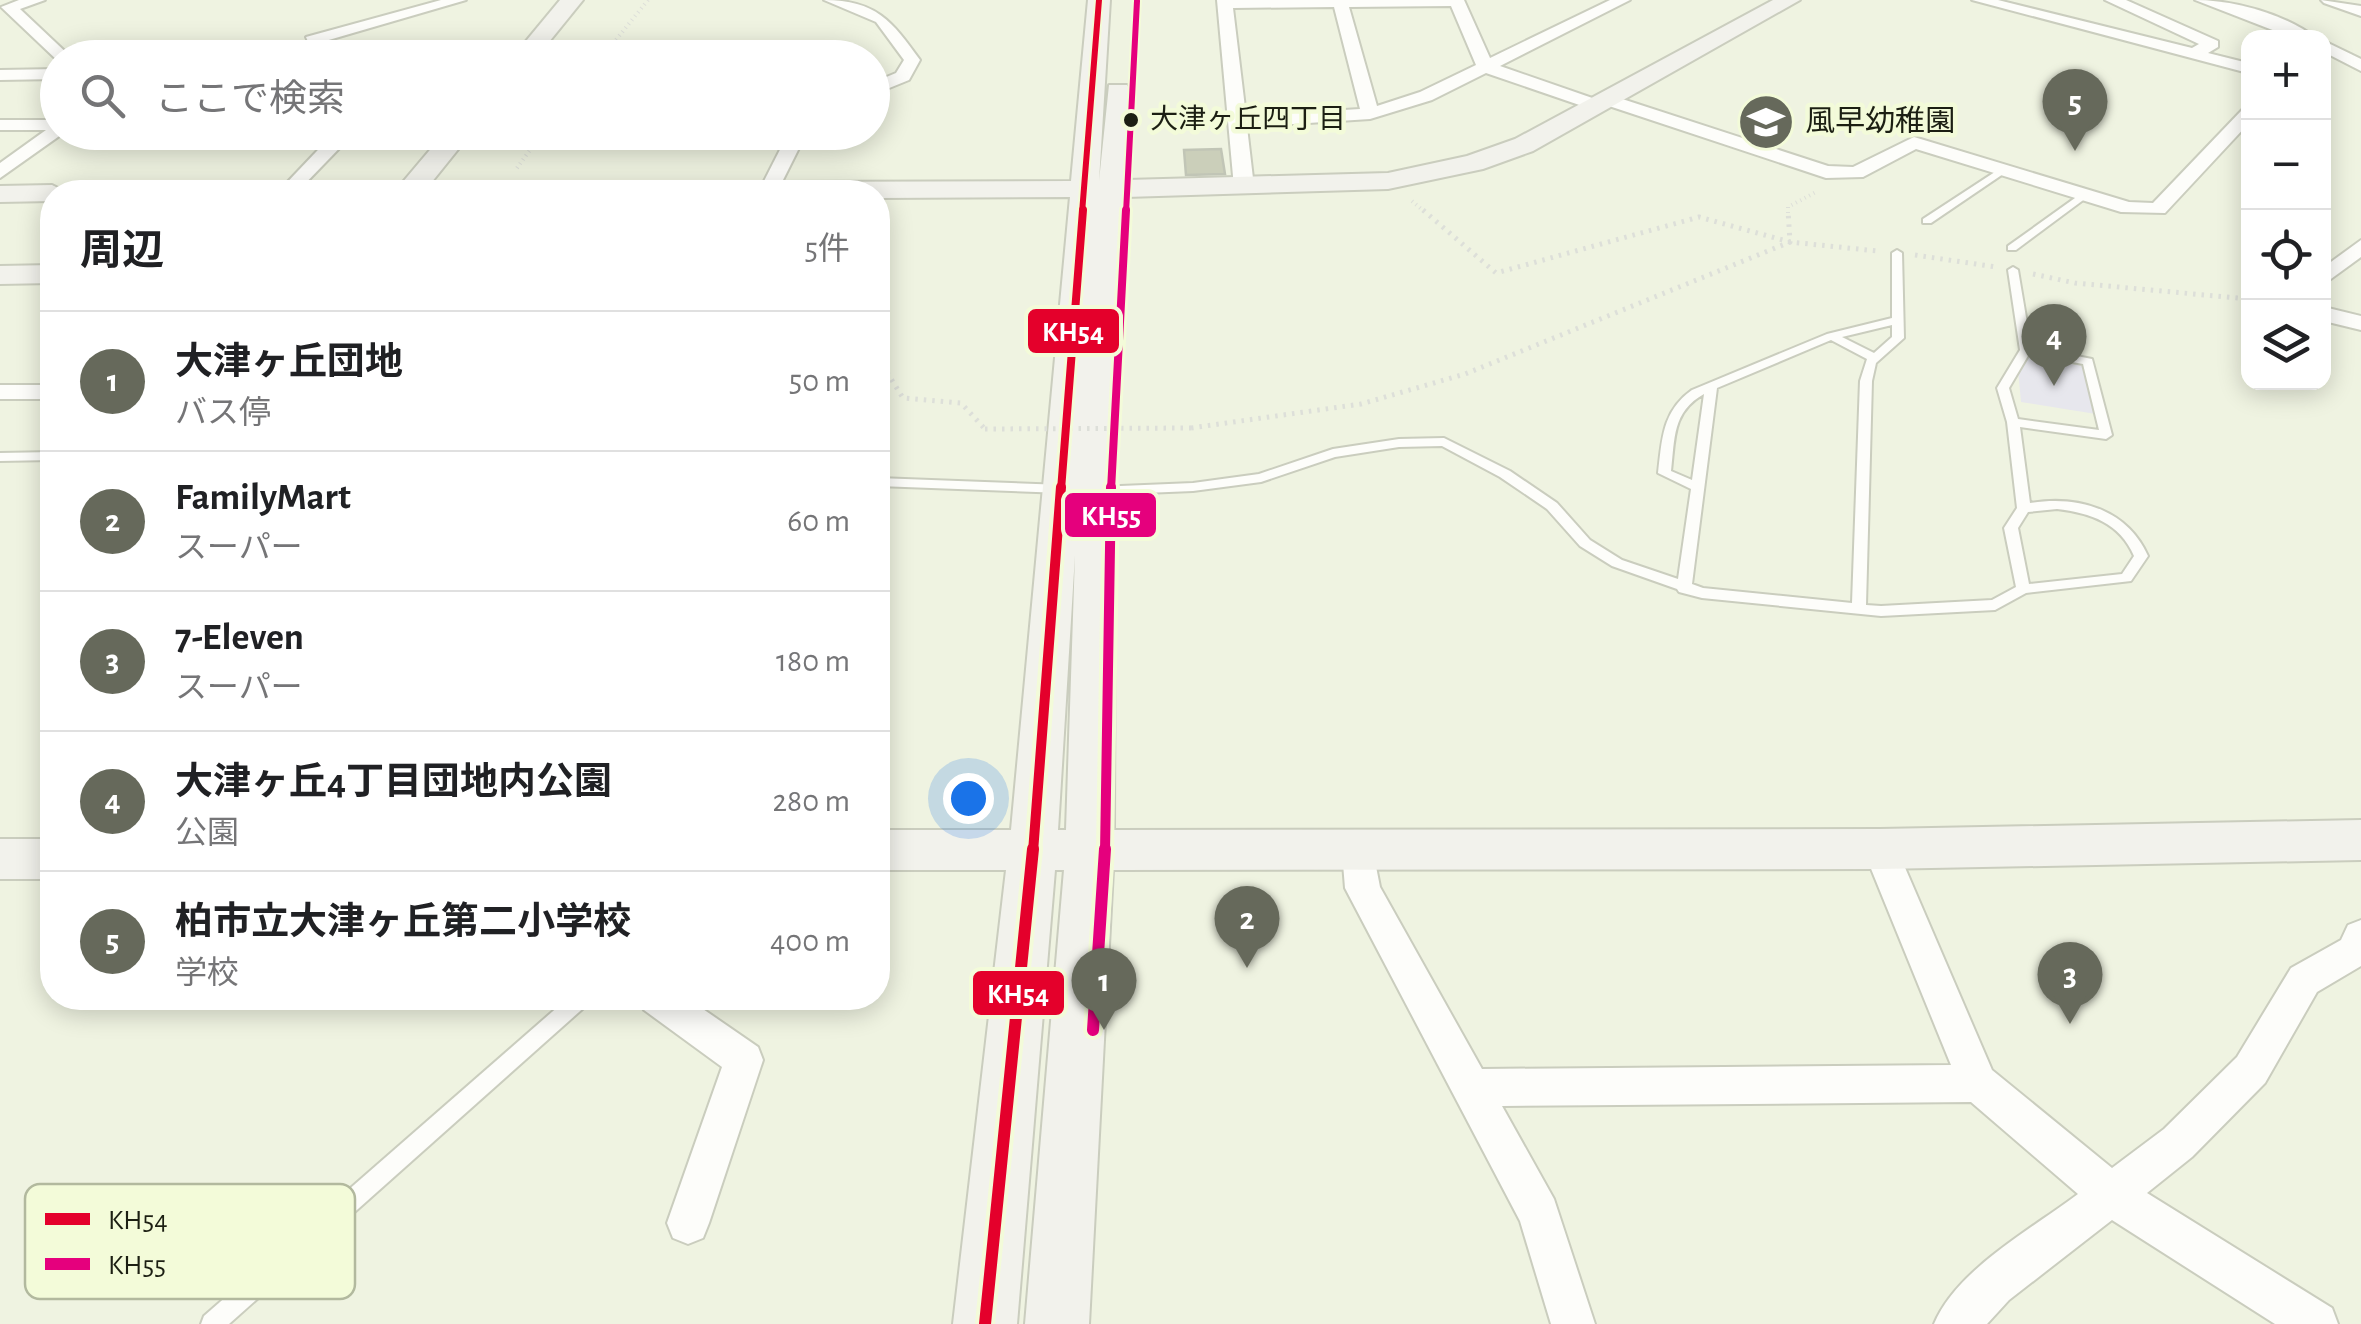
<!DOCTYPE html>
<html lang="ja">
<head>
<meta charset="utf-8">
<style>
	body { margin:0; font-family:"Alegreya Sans","Noto Sans JP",sans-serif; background:#f2f2f2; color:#202124 }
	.controls { position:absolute; right:30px; top:30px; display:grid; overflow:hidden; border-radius:20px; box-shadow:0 5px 25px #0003 }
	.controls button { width:90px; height:90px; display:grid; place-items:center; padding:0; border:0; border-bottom:2px solid #e0e0e0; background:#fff; color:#202124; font:50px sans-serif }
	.you { position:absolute; left:968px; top:798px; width:35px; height:35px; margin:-25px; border:8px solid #fff; border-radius:50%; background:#1a73e8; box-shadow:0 0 0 15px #1a73e833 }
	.badge { display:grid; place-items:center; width:65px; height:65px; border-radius:50%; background:#66695b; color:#fff; font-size:32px; font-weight:700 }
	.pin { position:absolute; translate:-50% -82px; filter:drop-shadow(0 2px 5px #0008) }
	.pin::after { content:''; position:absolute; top:52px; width:35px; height:30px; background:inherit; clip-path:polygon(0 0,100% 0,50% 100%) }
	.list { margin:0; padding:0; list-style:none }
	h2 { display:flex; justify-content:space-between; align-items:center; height:130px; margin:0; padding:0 40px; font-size:42px }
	h2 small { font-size:32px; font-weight:400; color:#757577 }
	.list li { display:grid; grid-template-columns:65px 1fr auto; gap:30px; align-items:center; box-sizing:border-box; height:140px; padding:0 40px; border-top:2px solid #e0e0e0 }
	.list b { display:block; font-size:38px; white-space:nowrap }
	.list p { margin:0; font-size:32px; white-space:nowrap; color:#757577 }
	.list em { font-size:32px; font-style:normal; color:#757577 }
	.icon { flex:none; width:55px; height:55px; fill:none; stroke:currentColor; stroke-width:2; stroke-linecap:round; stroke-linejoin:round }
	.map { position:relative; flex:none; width:2361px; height:1324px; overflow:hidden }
	.search { position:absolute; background:#fff; box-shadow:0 5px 25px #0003; left:40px; top:40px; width:850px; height:110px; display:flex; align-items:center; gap:25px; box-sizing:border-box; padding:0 35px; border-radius:55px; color:#757577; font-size:38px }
	.panel { position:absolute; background:#fff; box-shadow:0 5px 25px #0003; left:40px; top:180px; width:850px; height:830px; border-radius:40px }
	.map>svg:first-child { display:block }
	.green { fill:#e7e7ed }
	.building { fill:#cbcfba; stroke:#c1c5b6; stroke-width:2.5 }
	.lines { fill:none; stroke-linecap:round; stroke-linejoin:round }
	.lane-casing { stroke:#cacdbe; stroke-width:4 }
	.street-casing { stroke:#cacdbe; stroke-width:4 }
	.secondary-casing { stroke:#cacdbe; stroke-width:4 }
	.path-far1 { stroke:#dddfd9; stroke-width:4; stroke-dasharray:1 4; stroke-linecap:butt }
	.path { stroke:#dddfd9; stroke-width:5; stroke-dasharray:2.5 6; stroke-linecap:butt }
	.lane { fill:#fdfdfa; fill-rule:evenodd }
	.street { fill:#fdfdfa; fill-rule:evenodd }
	.secondary { fill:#f2f2ec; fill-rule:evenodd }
	.path-bridge { stroke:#dddfd9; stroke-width:5; stroke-dasharray:2.5 6; stroke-linecap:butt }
	.bus-1-far3-casing { stroke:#f3fbd9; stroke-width:10 }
	.bus-1-far2-casing { stroke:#f3fbd9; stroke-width:14 }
	.bus-1-far1-casing { stroke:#f3fbd9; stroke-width:18 }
	.bus-1-casing { stroke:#f3fbd9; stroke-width:20 }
	.bus-2-far3-casing { stroke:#f3fbd9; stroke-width:10 }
	.bus-2-far2-casing { stroke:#f3fbd9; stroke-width:14 }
	.bus-2-far1-casing { stroke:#f3fbd9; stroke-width:18 }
	.bus-2-casing { stroke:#f3fbd9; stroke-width:20 }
	.bus-1-far3 { stroke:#e4002b; stroke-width:6 }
	.bus-1-far2 { stroke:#e4002b; stroke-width:8 }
	.bus-1-far1 { stroke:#e4002b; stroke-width:10 }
	.bus-1 { stroke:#e4002b; stroke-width:12 }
	.bus-2-far3 { stroke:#e5007d; stroke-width:6 }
	.bus-2-far2 { stroke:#e5007d; stroke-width:8 }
	.bus-2-far1 { stroke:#e5007d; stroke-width:10 }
	.bus-2 { stroke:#e5007d; stroke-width:12 }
	.bus-dot { fill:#1c1f13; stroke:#f3fbd9; stroke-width:4 }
	.labels { text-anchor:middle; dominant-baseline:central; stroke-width:9; stroke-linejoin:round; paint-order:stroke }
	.far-bus-label { font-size:28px; fill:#1c1f13; stroke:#f3fbd9; text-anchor:start }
	.far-poi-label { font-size:30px; fill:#1c1f13; stroke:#f3fbd9; text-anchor:start }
	.key { fill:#f3fbd9; stroke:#b2b99e; stroke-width:2.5 }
	.key-label { font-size:28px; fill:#1c1f13 }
	.line-badge { stroke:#f3fbd9; stroke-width:4 }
	.badge-label { font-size:28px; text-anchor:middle; font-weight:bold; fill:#fff }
</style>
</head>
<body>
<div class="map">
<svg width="2361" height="1324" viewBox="0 0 2361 1324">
	<rect width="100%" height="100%" fill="#eff3e1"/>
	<polygon class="green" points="2025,357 2084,366 2096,414 2021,402 2018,370"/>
	<polygon class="building" points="1221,149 1225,174 1186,175 1184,150"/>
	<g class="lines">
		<g class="lane-casing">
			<g id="lane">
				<polygon points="2001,168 2009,170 1931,223 1923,223 1923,219"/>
				<polygon points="2082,193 2090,195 2016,250 2008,250 2008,246"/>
				<path d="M1897,250L1902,253L1904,338L1876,363L1872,381L1866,605L1881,606L1992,600L2016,587L2004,528L2017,508L2007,422L1997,388L2020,350L2008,270L2013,267L2018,270L2031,347L2092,359L2112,435L2106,439L2020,427L2030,503C2078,495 2127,509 2148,556L2131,581L2026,593L1995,610L1881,616L1702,598L1679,592L1677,589L1612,566L1580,546L1547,509L1500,477L1442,446L1399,447L1335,457L1261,482L1193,491L1096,495L1089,491L1096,487L1193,483L1259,474L1333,449L1399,439L1444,438L1510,471L1557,503L1590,540L1622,560L1678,579L1691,489L1658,473C1662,440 1662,411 1692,390L1827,334L1892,318V253ZM1892,325V337L1874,353L1842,337ZM1831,340L1867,359L1860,381L1852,603L1703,588L1692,584L1717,388ZM2029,354L2083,364L2099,430L2018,419L2009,388ZM1704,394L1692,480L1671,471C1675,438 1672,412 1704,394ZM2057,509C2091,513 2120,523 2134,556L2122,574L2029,584L2018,528L2028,512Z"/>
				<polygon points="52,452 52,460 0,461 0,453"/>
				<polygon points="878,478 1063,485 1070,489 1063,493 878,486"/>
				<polygon points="568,998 590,998 588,1004 229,1324 201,1324 204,1316"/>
			</g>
		</g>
		<g class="street-casing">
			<g id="street">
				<polygon points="19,0 45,0 20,9 72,58 58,61 1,7"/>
				<polygon points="441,0 466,0 315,44 531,44 539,49 531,54 238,58 278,44 309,44 306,37"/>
				<path d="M824,0C876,0 892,21 920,60L909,80L872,95V83L896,73L904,60L876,22Z"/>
				<path d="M1217,0H1464L1490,58L1610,0H1630L1500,66L1598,100L1613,96L1828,166L1853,167L1914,137L2129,202L2153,203L2242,110L2248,109V124L2165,213L2121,212L1916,149L1863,177L1826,178L1606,105L1591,109L1486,73L1432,100L1370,119L1247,127L1254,187L1244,193L1234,187ZM1451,6L1476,65L1420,92L1377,106L1349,7ZM1334,7L1360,109L1246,116L1233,8Z"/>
				<polygon points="1972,0 1998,0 2192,48 2199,44 2105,0 2126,0 2218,41 2218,47 2208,53 2248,63 2248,73"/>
				<path d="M2195,0C2234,0 2285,14 2316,38H2293Z"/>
				<polygon points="2321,0 2361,6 2361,16 2324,3"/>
				<polygon points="2324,41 2361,59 2361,71 2324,52"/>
				<polygon points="58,69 58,79 0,80 0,70"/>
				<polygon points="0,120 58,120 58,132 65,132 0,178 0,163 46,130 0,130"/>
				<polygon points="335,132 355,132 297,192 278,192"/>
				<polygon points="789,132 807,132 777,192 763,192 760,189"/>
				<polygon points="2361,240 2361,257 2324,284 2324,267"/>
				<polygon points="2324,307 2361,316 2361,330 2324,321"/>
				<rect x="0" y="385" width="52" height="14"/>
				<path d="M1880,835L1892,839L1897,849L1992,1070L2112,1168L2164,1129L2237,1057L2291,968L2341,940L2348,925L2361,920V966L2317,992L2265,1083L2192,1157L2147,1193L2332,1308L2338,1324H2275L2112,1220L2009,1300L1987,1324H1934C1957,1269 2032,1229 2078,1194L1971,1102L1502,1106L1554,1199L1595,1324H1551L1520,1221L1345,888L1342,851L1347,841L1359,837L1371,841L1380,887L1482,1069L1951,1065L1863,849L1868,839Z"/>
				<polygon points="638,998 687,998 758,1047 763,1060 709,1223 703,1238 688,1244 673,1238 667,1223 722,1067 644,1010"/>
			</g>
		</g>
		<g class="secondary-casing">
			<g id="secondary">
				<polygon points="560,0 583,0 536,58 512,58"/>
				<path d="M1088,0H1110L1099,181L1109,85H1127L1130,90L1127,180L1388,173L1467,156L1515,139L1773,0H1800L1533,151L1483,169L1388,189L1126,197L1115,491L1114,830L1880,829L2361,820V860L1880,869L1113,870L1089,1324H1025L1064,870H1055L1017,1324H953L1006,870H878V830H1011L1070,197L878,198V192H163L177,184L402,183L445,132H472L431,183L1071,181ZM1075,555L1066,830H1058Z"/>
				<polygon points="52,185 66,192 52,192 52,201 0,202 0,186"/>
				<polygon points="52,265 52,283 0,284 0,266"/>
				<rect x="0" y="839" width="52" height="40"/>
			</g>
		</g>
		<g class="path-far1">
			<polyline points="648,0 611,46 684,47"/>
			<polyline points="566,48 611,46 602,58"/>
			<polyline points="517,168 543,132"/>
			<polyline points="1412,201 1426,213"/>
			<polyline points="1788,213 1788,207 1816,192"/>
		</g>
		<g class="path">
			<polyline points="1423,210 1496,273 1699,217 1790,242 1788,210"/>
			<polyline points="1915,255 1996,267"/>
			<polyline points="2033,274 2075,283 2248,299"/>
			<polyline points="878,358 903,398 961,403 985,429"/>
			<polyline points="1191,428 1361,404 1465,374 1790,242 1877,251"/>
		</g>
		<use href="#lane" class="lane"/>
		<use href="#street" class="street"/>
		<use href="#secondary" class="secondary"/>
		<polyline class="path-bridge" points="985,429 1191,428"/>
		<g class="bus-1-far3-casing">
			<polyline id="bus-1-far3" points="1082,213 1099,0"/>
		</g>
		<g class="bus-1-far2-casing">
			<polyline id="bus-1-far2" points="1061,490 1083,210"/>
		</g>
		<g class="bus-1-far1-casing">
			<polyline id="bus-1-far1" points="1033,852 1061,487"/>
		</g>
		<g class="bus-1-casing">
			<polyline id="bus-1" points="985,1324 1033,849"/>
		</g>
		<g class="bus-2-far3-casing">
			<polyline id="bus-2-far3" points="1126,213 1137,1"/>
		</g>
		<g class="bus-2-far2-casing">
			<polyline id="bus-2-far2" points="1111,490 1126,210"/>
		</g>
		<g class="bus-2-far1-casing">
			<polyline id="bus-2-far1" points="1105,852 1111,487"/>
		</g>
		<g class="bus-2-casing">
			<polyline id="bus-2" points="1093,1030 1105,849"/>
		</g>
		<use href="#bus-1-far3" class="bus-1-far3"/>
		<use href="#bus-1-far2" class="bus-1-far2"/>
		<use href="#bus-1-far1" class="bus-1-far1"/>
		<use href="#bus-1" class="bus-1"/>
		<use href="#bus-2-far3" class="bus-2-far3"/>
		<use href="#bus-2-far2" class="bus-2-far2"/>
		<use href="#bus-2-far1" class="bus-2-far1"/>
		<use href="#bus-2" class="bus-2"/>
	</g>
	<defs>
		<g id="school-disc" transform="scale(2.875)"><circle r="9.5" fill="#66695b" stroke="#f3fbd9"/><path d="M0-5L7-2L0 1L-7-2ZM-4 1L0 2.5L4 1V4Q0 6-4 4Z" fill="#fff"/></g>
	</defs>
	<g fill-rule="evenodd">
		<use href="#school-disc" x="1766" y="122"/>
	</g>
	<circle class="bus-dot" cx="1131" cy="120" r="9"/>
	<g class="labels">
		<g class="far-bus-label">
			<text x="1150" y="120">大津ヶ丘四丁目</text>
		</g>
		<g class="far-poi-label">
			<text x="1805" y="122">風早幼稚園</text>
		</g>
	</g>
	<rect x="25" y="1184" width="330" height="115" rx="15" class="key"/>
	<rect x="45" y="1213" width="45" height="12" fill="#e4002b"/>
	<rect x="45" y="1258" width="45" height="12" fill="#e5007d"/>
	<g class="key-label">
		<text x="108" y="1229">KH54</text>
		<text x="108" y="1274">KH55</text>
	</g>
	<g class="line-badge">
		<rect x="1026" y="307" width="95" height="48" rx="10" fill="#e4002b"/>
		<rect x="1063" y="491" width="95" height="48" rx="10" fill="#e5007d"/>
		<rect x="971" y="969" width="95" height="48" rx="10" fill="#e4002b"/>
	</g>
	<g class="badge-label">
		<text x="1073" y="341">KH54</text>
		<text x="1111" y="525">KH55</text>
		<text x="1018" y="1003">KH54</text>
	</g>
</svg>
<div class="controls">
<button>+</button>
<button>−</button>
<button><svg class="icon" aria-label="locate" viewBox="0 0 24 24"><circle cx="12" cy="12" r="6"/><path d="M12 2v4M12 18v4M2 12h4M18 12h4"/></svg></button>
<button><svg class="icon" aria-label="layers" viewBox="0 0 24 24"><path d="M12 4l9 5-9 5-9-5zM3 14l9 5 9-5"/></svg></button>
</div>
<div class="you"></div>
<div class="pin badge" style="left:1104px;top:1030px">1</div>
<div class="pin badge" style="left:1247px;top:968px">2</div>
<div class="pin badge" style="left:2070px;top:1024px">3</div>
<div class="pin badge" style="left:2054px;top:386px">4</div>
<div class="pin badge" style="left:2075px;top:151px">5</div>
<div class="search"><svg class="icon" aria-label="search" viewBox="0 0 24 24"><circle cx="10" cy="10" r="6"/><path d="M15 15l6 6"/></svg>ここで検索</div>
<section class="panel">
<h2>周辺<small>5件</small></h2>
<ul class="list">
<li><span class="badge">1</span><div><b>大津ヶ丘団地</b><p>バス停</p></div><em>50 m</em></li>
<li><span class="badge">2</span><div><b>FamilyMart</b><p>スーパー</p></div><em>60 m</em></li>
<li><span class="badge">3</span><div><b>7-Eleven</b><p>スーパー</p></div><em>180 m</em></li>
<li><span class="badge">4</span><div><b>大津ヶ丘4丁目団地内公園</b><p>公園</p></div><em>280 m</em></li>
<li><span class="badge">5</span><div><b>柏市立大津ヶ丘第二小学校</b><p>学校</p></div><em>400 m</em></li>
</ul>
</section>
</div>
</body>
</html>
